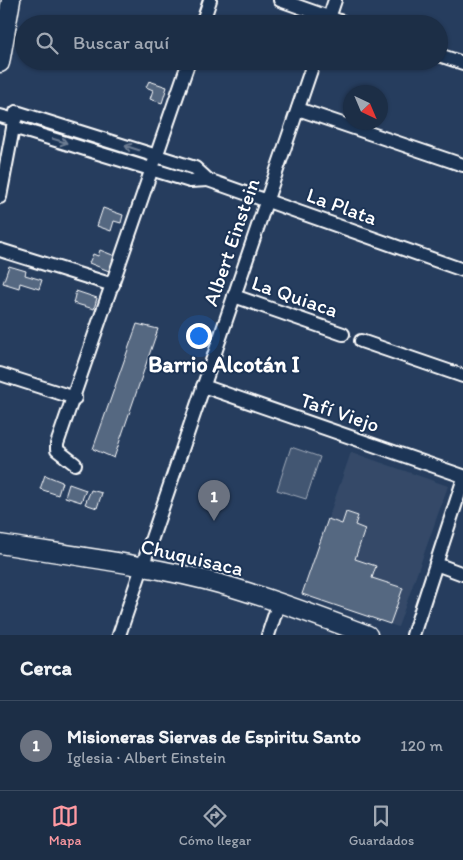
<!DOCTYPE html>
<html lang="es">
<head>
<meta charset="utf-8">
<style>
	body { margin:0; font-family:Itim,sans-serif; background:#25364d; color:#f1f3f6 }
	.compass { position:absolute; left:343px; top:85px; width:45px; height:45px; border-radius:50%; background:#1c2e46; box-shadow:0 1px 4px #0004; rotate:136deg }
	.you { position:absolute; left:198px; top:335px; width:18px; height:18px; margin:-12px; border:4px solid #fff; border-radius:50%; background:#1a73e8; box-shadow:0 0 0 8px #1a73e833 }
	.badge { display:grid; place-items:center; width:32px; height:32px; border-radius:50%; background:#ff9aa2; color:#fff; font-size:16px; font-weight:700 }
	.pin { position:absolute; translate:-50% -41px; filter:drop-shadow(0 1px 2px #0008) }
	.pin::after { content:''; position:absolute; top:26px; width:18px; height:15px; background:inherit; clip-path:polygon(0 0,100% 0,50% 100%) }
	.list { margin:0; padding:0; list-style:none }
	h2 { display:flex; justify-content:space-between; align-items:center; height:65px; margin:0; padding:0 20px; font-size:21px }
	h2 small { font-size:16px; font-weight:400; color:#a0a8b3 }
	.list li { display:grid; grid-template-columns:32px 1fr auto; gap:15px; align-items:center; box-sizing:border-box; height:90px; padding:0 20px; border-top:1px solid #3a4a5f }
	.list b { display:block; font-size:19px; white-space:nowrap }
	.list p { margin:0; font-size:16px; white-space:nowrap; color:#a0a8b3 }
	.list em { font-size:16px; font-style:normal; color:#a0a8b3 }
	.icon { flex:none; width:28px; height:28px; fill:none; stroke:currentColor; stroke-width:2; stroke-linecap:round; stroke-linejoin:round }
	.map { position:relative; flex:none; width:463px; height:635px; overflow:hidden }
	.search { position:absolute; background:#1c2e46; box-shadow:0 1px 4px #0004; left:15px; right:15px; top:15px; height:55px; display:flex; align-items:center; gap:12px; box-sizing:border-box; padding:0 18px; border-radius:28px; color:#a0a8b3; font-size:19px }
	.sheet { height:155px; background:#1c2e46 }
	nav { display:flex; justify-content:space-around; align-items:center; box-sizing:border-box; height:70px; border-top:1px solid #3a4a5f; background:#1c2e46; font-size:14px; color:#a0a8b3 }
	nav a { display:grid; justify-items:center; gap:2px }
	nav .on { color:#ff9aa2 }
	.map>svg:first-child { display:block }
	.built { fill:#344a68 }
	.green { fill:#425672; stroke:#a0aab8 }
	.building { fill:#556781; stroke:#fff }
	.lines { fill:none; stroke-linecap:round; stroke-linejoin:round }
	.street-casing { stroke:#fff; stroke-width:16 }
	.secondary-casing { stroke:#fff; stroke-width:21 }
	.street { stroke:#1d3557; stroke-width:12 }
	.secondary { stroke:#1d3557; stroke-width:18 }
	.oneway { stroke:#6c7c92 }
	.labels { text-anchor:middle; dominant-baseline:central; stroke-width:4; stroke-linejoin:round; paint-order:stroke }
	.street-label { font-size:21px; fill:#fff; stroke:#1d3557 }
	.neighbourhood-label { font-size:22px; font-weight:bold; fill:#fff; stroke:#1d3557 }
</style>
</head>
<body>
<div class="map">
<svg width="463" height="635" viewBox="0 0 463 635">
	<rect width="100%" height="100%" fill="#263d5e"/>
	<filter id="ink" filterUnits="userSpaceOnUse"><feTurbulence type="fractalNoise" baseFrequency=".02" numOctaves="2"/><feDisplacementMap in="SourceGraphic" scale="10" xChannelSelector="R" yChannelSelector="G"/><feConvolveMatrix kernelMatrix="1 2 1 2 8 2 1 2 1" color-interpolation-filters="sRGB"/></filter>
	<g filter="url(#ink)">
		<polygon class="built" points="351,452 448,486 398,627 302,594"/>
		<polygon class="green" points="291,447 320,457 306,499 277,490"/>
		<g class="building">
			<polygon points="149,81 167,87 162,103 150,99 153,90 146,87"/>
			<polygon points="103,208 123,215 121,223 114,221 111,231 97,226"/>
			<polygon points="100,250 115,256 109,271 89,263 93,254 98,256"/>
			<polygon points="9,266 26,271 25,275 42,280 39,289 20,283 19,288 3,283"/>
			<polygon points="76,291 97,298 94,309 73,303"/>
			<polygon points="137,324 158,329 114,458 93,449"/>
			<polygon points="45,475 62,482 58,495 40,489"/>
			<polygon points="69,484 86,490 81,502 65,497"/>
			<polygon points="91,490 102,493 97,508 85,504"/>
			<polygon points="346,512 358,516 355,525 365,529 355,559 376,566 372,578 403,588 390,624 302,594 328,519 342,524"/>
		</g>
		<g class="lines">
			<g class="street-casing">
				<g id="street">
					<polyline points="280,0 348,24"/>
					<polyline points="202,24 210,0"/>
					<polyline points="327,24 335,0"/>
					<polyline points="439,55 463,63"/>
					<polyline points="298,109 463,165"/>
					<polyline points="0,116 15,120"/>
					<polyline points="13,127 190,181 208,180"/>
					<polyline points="0,197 16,112 195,168 208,180 463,270"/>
					<polyline points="0,250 113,285"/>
					<polyline points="234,296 343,334"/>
					<polyline points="361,341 463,376"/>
					<polyline points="0,374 75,398"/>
					<polyline points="203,386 463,476"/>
					<polyline points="75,464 57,450 57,444 189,61"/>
					<polyline points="436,564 463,574"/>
					<polyline points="119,635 314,61"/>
					<polyline points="268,635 279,602"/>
					<polyline points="413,635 463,481"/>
				</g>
			</g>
			<g class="secondary-casing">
				<g id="secondary">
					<polyline points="0,63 11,0"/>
					<path d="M0,544C75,556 151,565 224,585C273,599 320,617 368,635"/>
				</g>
			</g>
			<use href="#street" class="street"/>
			<use href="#secondary" class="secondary"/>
		</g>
		<defs><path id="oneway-shaft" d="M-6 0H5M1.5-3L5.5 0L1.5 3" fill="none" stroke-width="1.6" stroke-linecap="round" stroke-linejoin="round" transform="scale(1.25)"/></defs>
		<g class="oneway">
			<use href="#oneway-shaft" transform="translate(60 141) rotate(17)"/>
			<use href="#oneway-shaft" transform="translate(132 148) rotate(-162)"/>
		</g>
	</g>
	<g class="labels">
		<g class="street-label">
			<text transform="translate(342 206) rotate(20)">La Plata</text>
			<text transform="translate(231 242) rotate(-71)">Albert Einstein</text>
			<text transform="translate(295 296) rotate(19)">La Quiaca</text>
			<text transform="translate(340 412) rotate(19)">Tafí Viejo</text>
			<text transform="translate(192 557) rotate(13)">Chuquisaca</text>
		</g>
		<g class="neighbourhood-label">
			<text x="224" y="364">Barrio Alcotán I</text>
		</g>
	</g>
</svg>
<svg class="compass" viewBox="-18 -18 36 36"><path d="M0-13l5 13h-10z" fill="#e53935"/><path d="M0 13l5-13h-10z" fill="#a0a8b3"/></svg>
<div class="you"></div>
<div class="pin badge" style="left:214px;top:521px;background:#6b7280">1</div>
<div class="search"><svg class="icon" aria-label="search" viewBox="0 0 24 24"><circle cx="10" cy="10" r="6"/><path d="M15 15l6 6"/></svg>Buscar aquí</div>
</div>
<section class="sheet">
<h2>Cerca<small></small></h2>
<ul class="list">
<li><span class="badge" style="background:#6b7280">1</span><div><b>Misioneras Siervas de Espiritu Santo</b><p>Iglesia · Albert Einstein</p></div><em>120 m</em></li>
</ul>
</section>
<nav>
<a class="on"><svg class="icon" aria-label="map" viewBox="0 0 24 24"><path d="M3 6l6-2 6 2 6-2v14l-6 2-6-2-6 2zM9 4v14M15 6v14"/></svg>Mapa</a>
<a><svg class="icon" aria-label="directions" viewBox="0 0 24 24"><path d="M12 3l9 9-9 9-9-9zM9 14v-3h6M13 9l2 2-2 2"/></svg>Cómo llegar</a>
<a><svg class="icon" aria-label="saved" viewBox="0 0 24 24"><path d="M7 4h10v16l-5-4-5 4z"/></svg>Guardados</a>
</nav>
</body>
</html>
